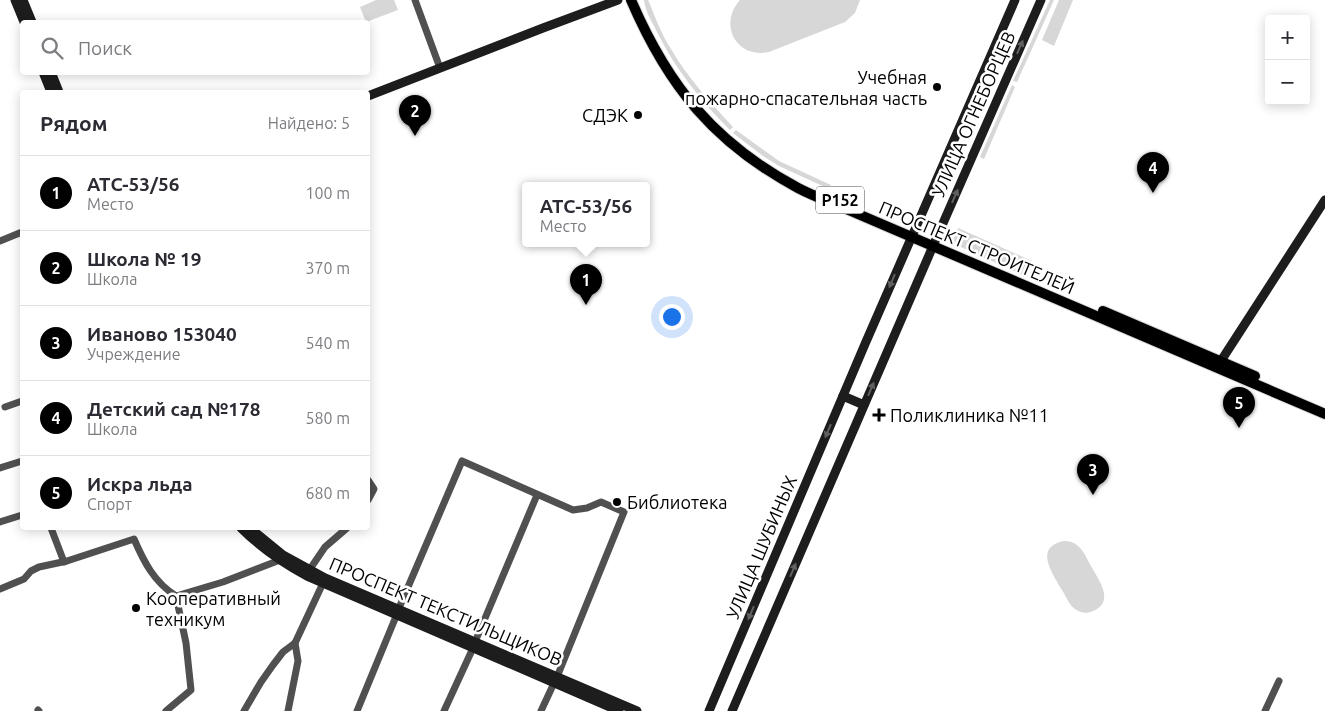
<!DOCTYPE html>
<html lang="ru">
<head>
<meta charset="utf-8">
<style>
	body { margin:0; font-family:Ubuntu,sans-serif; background:#f2f2f3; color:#2b2b33 }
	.controls { position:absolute; right:15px; top:15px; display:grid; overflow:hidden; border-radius:5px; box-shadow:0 2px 12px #0003 }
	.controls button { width:45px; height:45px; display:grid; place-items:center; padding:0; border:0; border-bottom:1px solid #e1e1e2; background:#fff; color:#2b2b33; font:25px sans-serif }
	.you { position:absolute; left:671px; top:316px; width:18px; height:18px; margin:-12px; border:4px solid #fff; border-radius:50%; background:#1a73e8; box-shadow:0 0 0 8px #1a73e833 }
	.badge { display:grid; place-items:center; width:32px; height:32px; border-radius:50%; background:#000; color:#fff; font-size:16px; font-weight:700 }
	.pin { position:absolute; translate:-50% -41px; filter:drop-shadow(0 1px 2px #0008) }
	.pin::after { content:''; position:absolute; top:26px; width:18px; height:15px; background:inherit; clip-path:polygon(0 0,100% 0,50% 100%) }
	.popup { position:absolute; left:522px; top:182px; width:128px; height:65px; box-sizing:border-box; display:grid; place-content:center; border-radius:5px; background:#fff; filter:drop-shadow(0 1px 4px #0005); font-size:16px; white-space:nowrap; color:#7c7c81 }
	.popup b { font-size:19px; color:#2b2b33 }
	.popup::after { content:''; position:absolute; left:50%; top:100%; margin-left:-10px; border:10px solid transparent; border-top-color:#fff }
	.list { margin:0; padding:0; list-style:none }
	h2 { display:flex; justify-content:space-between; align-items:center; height:65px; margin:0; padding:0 20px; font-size:21px }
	h2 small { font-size:16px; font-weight:400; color:#7c7c81 }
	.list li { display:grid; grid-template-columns:32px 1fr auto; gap:15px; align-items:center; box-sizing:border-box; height:75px; padding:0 20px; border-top:1px solid #e1e1e2 }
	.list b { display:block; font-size:19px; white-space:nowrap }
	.list p { margin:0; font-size:16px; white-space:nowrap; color:#7c7c81 }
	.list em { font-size:16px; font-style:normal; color:#7c7c81 }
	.icon { flex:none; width:28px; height:28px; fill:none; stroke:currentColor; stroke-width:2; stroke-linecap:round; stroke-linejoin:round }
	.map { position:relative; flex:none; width:1325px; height:711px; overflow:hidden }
	.search { position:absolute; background:#fff; box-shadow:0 2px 12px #0003; left:20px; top:20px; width:350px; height:55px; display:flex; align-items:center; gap:12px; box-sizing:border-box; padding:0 18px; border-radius:5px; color:#7c7c81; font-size:19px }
	.panel { position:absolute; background:#fff; box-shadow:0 2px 12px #0003; left:20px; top:90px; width:350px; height:440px; border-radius:5px }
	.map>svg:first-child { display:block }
	.green { fill:#d7d7d7 }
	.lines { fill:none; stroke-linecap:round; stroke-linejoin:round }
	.primary-casing { stroke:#dbdbdb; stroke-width:12 }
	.street { stroke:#505050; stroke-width:7 }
	.secondary { stroke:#1d1d1d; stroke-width:9 }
	.primary { stroke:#000; stroke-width:10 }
	.oneway { fill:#616161 }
	.poi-dot { fill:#000; stroke:#fff; stroke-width:2 }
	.labels { text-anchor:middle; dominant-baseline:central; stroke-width:5; stroke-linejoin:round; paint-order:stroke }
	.shield { fill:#fff; stroke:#4c4c4c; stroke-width:1 }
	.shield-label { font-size:16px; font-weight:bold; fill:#000 }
	.poi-label { font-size:18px; fill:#000; stroke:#fff; text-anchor:start }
	.street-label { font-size:18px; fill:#000; stroke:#fff }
</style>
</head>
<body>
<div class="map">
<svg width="1325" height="711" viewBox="0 0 1325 711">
	<rect width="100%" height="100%" fill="#fff"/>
	<g class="green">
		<polygon points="376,0 394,0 398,10 366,22 360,7"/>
		<path d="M644,0H648C655,16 661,34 671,49C688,78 710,102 733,127L730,130C700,100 676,70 657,32C652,22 645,11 644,0Z"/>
		<path d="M740,0H860L855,13L845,22L769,52C736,59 718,24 740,0Z"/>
		<polygon points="1050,0 1054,0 1017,82 1013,81"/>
		<polygon points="1059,0 1073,0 1054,46 1042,40"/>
		<polygon points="1012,85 1015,87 984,159 980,157"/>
		<polygon points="736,130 779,161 831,185 829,189 779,166 763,156 733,133"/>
		<polygon points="958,228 1032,261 1025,276 952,243"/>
		<path d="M1064,541C1069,541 1074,542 1078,546C1084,551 1087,559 1091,566C1098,579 1116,602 1093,611C1087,614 1080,613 1075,609C1069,605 1066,596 1062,590C1053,574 1033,547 1064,541Z"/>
	</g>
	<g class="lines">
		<g class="primary-casing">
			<g id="primary">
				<path d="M631,0C668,86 714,143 798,188C815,197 833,203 851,211L1325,414"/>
				<polyline points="1103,311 1255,376"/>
			</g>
		</g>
		<g class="street">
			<polyline points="415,0 440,68"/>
			<polyline points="0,241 22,232"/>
			<polyline points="5,407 22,401"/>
			<polyline points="0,468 22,461"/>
			<polyline points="368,480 374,489 368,500"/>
			<polyline points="0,522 22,515"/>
			<polyline points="51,528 64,562"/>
			<polyline points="310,569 325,547 347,528"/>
			<path d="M0,589L24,579L31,571L39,567L67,561L134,539C144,562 154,582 176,596"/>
			<polyline points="399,608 462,461 573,510 587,508 601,502 624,512 557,677"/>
			<polyline points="475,642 537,495"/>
			<polyline points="38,710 39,711"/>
			<polyline points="166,711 191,690 186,643 176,596 223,582 280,560"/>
			<polyline points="244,711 261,682 273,665 283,652 295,643 323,583"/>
			<polyline points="288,711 298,661 295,643"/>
			<polyline points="357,711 397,614"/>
			<polyline points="444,711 473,648"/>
			<polyline points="541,711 554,683"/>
			<polyline points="1265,711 1279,681"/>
		</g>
		<g class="secondary">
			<polyline points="15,0 24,22"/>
			<polyline points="23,0 32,22"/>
			<polyline points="43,72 51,92"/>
			<polyline points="51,72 59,92"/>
			<polyline points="368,96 543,28 618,0"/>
			<polyline points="1217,367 1325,200"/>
			<polyline points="843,396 864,405"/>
			<path d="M241,528C260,547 283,563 307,576L619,711"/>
			<polyline points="250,528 283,555 325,578 637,711"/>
			<polyline points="709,711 865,344 1015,0"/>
			<polyline points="732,711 933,246 1041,0"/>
		</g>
		<use href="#primary" class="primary"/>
	</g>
	<defs><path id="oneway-solid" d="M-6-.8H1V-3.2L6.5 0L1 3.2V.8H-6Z" transform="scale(1.25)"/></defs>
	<g class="oneway">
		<use href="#oneway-solid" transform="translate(1020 47) rotate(-66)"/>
		<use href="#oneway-solid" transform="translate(955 196) rotate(-66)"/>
		<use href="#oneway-solid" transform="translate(892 281) rotate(113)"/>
		<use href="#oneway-solid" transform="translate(871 389) rotate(-67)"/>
		<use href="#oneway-solid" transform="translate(828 431) rotate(113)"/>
		<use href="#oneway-solid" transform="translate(793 570) rotate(-67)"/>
		<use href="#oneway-solid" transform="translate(751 613) rotate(113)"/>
	</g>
	<g class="poi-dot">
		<circle cx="937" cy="87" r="5"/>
		<circle cx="638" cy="115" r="5"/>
		<path d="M876.5 407.5h5v5h5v5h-5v5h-5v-5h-5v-5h5z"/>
		<circle cx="617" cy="502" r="5"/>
		<circle cx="136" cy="608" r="5"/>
	</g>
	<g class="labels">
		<rect class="shield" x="816" y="186.5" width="48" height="27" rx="4"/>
		<g class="shield-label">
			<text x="840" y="200">Р152</text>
		</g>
		<g class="poi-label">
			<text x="927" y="77" text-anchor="end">Учебная<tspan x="927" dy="21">пожарно-спасательная часть</tspan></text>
			<text x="628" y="115" text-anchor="end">СДЭК</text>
			<text x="890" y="415">Поликлиника №11</text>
			<text x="627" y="502">Библиотека</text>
			<text x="146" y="598">Кооперативный<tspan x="146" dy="21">техникум</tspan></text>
		</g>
		<g class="street-label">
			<text transform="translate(973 114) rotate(-66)">УЛИЦА ОГНЕБОРЦЕВ</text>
			<text transform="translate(977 247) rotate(23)">ПРОСПЕКТ СТРОИТЕЛЕЙ</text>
			<text transform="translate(761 547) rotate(-67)">УЛИЦА ШУБИНЫХ</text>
			<text transform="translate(446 611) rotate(23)">ПРОСПЕКТ ТЕКСТИЛЬЩИКОВ</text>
		</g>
	</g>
</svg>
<div class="controls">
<button>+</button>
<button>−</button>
</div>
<div class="you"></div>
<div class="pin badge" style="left:586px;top:305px">1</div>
<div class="popup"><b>АТС-53/56</b>Место</div>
<div class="pin badge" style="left:415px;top:136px">2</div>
<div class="pin badge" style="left:1093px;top:495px">3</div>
<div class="pin badge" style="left:1153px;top:193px">4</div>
<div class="pin badge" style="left:1239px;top:428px">5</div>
<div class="search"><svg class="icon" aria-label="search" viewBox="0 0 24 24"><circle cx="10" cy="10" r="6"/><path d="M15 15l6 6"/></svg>Поиск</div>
<section class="panel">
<h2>Рядом<small>Найдено: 5</small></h2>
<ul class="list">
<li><span class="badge">1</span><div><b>АТС-53/56</b><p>Место</p></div><em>100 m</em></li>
<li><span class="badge">2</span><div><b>Школа № 19</b><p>Школа</p></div><em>370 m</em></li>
<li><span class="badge">3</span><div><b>Иваново 153040</b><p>Учреждение</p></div><em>540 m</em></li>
<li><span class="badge">4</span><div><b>Детский сад №178</b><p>Школа</p></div><em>580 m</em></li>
<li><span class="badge">5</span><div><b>Искра льда</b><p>Спорт</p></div><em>680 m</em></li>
</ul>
</section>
</div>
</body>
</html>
